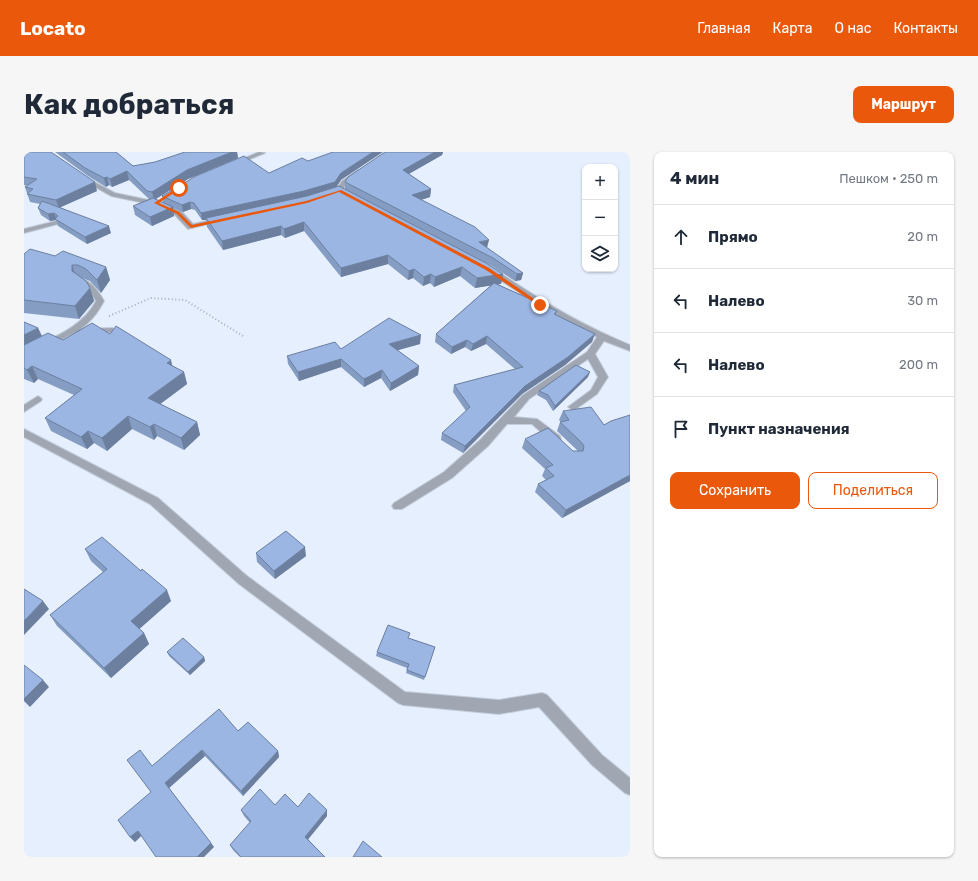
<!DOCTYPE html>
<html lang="ru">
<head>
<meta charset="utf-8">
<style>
	body { margin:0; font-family:Rubik,sans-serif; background:#f6f6f7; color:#1f2937 }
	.controls { position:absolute; right:12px; top:12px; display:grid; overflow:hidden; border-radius:8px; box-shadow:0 1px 3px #0004 }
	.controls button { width:36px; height:36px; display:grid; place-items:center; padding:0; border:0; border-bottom:1px solid #e0e1e3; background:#fff; color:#1f2937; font:20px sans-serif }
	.stop { position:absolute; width:12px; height:12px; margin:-9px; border:3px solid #ea580c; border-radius:50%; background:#fff }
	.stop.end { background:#ea580c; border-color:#fff; box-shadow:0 1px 4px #0008 }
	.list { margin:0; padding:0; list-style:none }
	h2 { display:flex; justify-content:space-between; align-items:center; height:52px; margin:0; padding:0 16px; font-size:17px }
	h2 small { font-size:13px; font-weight:400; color:#747a83 }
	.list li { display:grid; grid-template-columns:26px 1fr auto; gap:12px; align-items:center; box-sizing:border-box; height:64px; padding:0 16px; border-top:1px solid #e0e1e3 }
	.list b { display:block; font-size:15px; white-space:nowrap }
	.list em { font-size:13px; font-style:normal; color:#747a83 }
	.actions { display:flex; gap:8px; padding:12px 16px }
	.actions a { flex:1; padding:9px 0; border:1px solid #ea580c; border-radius:8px; text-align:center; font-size:14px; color:#ea580c }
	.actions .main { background:#ea580c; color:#fff }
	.icon { flex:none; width:22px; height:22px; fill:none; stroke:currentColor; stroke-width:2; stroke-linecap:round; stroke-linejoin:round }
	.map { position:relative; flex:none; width:606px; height:705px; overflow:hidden; border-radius:8px }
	header { display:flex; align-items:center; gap:24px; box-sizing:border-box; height:56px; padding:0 20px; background:#ea580c; color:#fff }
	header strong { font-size:19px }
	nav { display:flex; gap:22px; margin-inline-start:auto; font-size:14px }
	.intro { display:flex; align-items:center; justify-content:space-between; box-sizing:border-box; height:96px; padding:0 24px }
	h1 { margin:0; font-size:28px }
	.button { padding:10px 18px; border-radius:8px; background:#ea580c; color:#fff; font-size:14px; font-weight:700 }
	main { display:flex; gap:24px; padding:0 24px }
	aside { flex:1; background:#fff; border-radius:8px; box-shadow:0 1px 3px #0004 }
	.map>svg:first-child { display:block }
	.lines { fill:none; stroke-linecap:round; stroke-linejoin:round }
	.service-casing { stroke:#c3cddb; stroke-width:2 }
	.minor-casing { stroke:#c3cddb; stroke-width:2 }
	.path { stroke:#a6afbc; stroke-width:2; stroke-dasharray:1 2.5; stroke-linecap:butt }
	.service { fill:#a0a7b2; fill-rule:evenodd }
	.minor { fill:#a0a7b2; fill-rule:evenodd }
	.wall { fill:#859dc3 }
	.shaded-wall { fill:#6c7f9f }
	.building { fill:#9bb6e3; stroke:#6c7f9f }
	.route { fill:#ea580c }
</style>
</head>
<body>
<header>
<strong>Locato</strong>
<nav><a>Главная</a><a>Карта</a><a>О нас</a><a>Контакты</a></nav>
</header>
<div class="intro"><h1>Как добраться</h1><a class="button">Маршрут</a></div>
<main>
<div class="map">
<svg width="606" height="705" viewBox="0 0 606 705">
	<rect width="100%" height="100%" fill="#e5effe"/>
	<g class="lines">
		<g class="service-casing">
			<g id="service">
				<polygon points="235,0 241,1 214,12 209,11"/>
				<polygon points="32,69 35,71 34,72 0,81 0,77"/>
				<polygon points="88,176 92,178 91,180 52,181 48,179 52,177"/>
				<polygon points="14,244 18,247 17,249 0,260 0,253"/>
			</g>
		</g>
		<g class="minor-casing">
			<g id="minor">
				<polygon points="334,18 337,20 336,21 323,31 317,40 304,43 304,41 312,38 318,29"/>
				<polygon points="57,25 61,25 91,41 134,50 157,59 169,72 196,66 200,68 164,77 151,63 130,53 87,44 57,27"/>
				<path d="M463,116H469C512,146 557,173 606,193V199L580,189L571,202L584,225L573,242L552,257L549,258L544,255L567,238L574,225L564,207L505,247L490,265L513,267L536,284L537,287L536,290H528L508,272H483L464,294L428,326L378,357H370L368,354L370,351L420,320L456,288L499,243L563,200L573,185L531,163L463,120Z"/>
				<path d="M53,127C65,125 75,140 80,149C66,176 51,180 25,194C17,198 9,205 0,207V200C27,186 57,177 72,149L67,141L53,131Z"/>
				<polygon points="0,277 134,346 223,424 381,540 475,548 518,541 523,543 578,603 606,626 606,643 601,641 568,613 515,555 475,562 379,553 374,551 215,432 126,352 0,285"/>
			</g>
		</g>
		<polyline class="path" points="85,164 127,146 161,148 219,184"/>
		<use href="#service" class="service"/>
		<use href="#minor" class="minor"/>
	</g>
	<g class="wall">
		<polygon points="0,0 73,39 36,55 87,81 63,92 34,74 32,68 26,69 17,63 14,56 16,52 6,50 1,35 3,34 0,33"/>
		<polygon points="31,0 92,0 109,14 131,10 161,0 213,0 214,6 164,27 132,47 139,51 138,44 245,21 317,28 313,34 321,37 321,30 361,0 419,0 418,3 385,22 407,37 406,45 397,48 463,96 499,121 497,128 491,129 468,114 443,101 479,122 477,132 473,132 533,159 532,163 568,190 541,213 498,242 439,301 417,288 418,281 442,259 429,240 430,233 491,217 462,192 447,199 441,195 427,202 411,190 412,182 467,133 451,136 436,124 410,135 406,131 399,134 389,126 384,128 364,112 317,125 280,79 261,86 257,83 199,98 183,75 182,68 178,68 171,58 167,57 159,60 149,56 150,64 128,74 111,63 109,54 125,47 105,28 88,35 85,33 82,35 64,24"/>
		<polygon points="0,102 31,104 82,115 86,128 77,141 66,129 58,126 57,126 66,136 70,149 55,167 0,161"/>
		<polygon points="0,170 14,176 18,184 39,188 86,182 160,220 163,232 136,252 173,270 176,283 160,298 133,284 130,288 108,277 83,299 70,291 63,297 27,279 21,266 50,243 14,227 10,231 0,227"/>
		<polygon points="396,192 373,198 395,214 394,223 366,239 357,226 340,235 317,215 275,229 264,212 263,204 317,197"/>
		<polygon points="564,225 529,259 522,248 513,243 515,239"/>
		<polygon points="539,259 580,273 606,263 606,329 538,366 511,340 514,332 522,328 518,324 521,317 498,296 501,287 549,299 554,299 533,279 536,270 537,270 535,268"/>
		<polygon points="61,397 147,449 115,477 120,481 125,492 87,526 33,474 26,463 79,420 67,409"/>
		<polygon points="232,401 282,404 251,427 233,410"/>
		<polygon points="385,486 411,495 400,528 382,521 383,516 352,504 353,500"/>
		<polygon points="143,500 180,505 181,509 166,523 145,504"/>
		<polygon points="214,579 254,599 255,605 219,644 181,604 145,636 190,695 117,684 111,690 106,685 127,640 128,614"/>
		<polygon points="251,653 274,655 303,664 284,687 301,705 216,705 209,698 206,693 226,671 220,664 217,658"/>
	</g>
	<g class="shaded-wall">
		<polygon points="208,0 213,0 214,6 164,27 130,48 128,40 163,18"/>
		<polygon points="349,0 359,0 317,28 311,37 281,47 182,66 182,68 178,68 177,61 317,21"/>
		<polygon points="411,0 419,0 418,3 379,25 379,18"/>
		<polygon points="103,19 105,28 88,35 86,27"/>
		<polygon points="83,25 85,33 82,35 80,26"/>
		<polygon points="71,30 73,39 35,56 32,48"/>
		<polygon points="407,37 406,45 387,51 388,43"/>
		<polygon points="166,50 167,57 159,60 158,53"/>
		<polygon points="149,55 150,64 128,74 126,65"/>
		<polygon points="30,61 33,68 31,67 32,68 26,69 24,62"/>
		<polygon points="280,70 280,79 261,86 260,77"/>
		<polygon points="85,74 87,81 63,92 61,85"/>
		<polygon points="257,74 257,83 199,98 198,89"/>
		<polygon points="465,88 463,96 455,90"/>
		<polygon points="364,103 364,112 317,125 317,116"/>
		<polygon points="48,113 52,126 48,119"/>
		<polygon points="82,115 86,128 77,141 73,128"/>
		<polygon points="438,115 436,124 410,135 411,125"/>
		<polygon points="390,117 389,126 384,128 385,119"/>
		<polygon points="499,121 497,128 491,129 493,122"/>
		<polygon points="407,122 406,131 399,134 400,125"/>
		<polygon points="479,122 477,132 451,136 453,126"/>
		<polygon points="66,136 70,149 55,167 51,154"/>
		<polygon points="14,176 20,189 0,198 0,183"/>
		<polygon points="571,182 568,190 541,213 498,242 439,301 441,294 501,234"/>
		<polygon points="397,183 396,192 364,201 365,192"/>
		<polygon points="463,184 462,192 447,199 449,192"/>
		<polygon points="443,188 441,195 427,202 428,195"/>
		<polygon points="317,207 317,215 275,229 274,220"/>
		<polygon points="147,208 150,221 143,211"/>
		<polygon points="8,214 14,227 10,231 3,218"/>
		<polygon points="395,214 394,223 366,239 367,231"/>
		<polygon points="358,218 357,226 340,235 340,227"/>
		<polygon points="160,220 163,232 127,259 124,246"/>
		<polygon points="566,220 564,225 529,259 531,254"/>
		<polygon points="104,264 108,277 83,299 78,286"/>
		<polygon points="173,270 176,283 160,298 157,286"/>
		<polygon points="130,272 133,284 130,288 126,275"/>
		<polygon points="64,279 70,291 63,297 57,285"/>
		<polygon points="606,323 606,329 538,366 542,358"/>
		<polygon points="281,395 282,404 251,427 250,419"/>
		<polygon points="143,438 147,449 112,480 107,469"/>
		<polygon points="19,449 25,457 0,483 0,469"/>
		<polygon points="120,481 125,492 87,526 80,516"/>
		<polygon points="180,505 181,509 166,523 164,520"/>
		<polygon points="19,528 25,535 6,555 0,549 0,547"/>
		<polygon points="178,598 181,604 145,636 141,631"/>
		<polygon points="254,599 255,605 219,644 217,639"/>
		<polygon points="303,658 303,664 282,690 281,685"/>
		<polygon points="114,679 118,683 111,690 106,685"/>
		<polygon points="187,691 190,695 180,705 173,705"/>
	</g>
	<g class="building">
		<polygon points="0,0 27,0 71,30 32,48 3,42 9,37 1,35 13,27 0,25"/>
		<polygon points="39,0 92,0 109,14 131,10 161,0 208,0 163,18 128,40 123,39 103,19 86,27 83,25 80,26 61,16"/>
		<polygon points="309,0 349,0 317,21 311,30 280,39 177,61 170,51 166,50 158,53 138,44 172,24 220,4 245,21 278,6 284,9"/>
		<polygon points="361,0 411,0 379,18 407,37 388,43 451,75 465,88 455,90 499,121 493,122 469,106 321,30 324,25"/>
		<polygon points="315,34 462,111 479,122 453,126 438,115 411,125 407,122 400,125 390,117 385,119 364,103 317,116 280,70 260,77 257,74 198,89 182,66 283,44"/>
		<polygon points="129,46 149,55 126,65 109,54"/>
		<polygon points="18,49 85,74 61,85 31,67 34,64 30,61 24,62 14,56"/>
		<polygon points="6,97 31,104 39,99 82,115 73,128 62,117 54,113 48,113 48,119 62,129 66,136 51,154 0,148 0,102"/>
		<polygon points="470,131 533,159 530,162 571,182 544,205 501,234 441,294 418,281 446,255 430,233 499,215 463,184 449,192 443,188 428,195 412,182"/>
		<polygon points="365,166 397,183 365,192 395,214 367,231 358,218 340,227 317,207 274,220 263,204 311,190 317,197"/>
		<polygon points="0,170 14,176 0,183"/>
		<polygon points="68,171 86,182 92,174 147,208 143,211 160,220 124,246 173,270 157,286 130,272 126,275 104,264 78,286 64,279 57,285 21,266 58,237 8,214 3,218 0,216 0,193 24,181 39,188"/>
		<polygon points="552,213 566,220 531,254 524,243 515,239"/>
		<polygon points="567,255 580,273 587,269 606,263 606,323 542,358 514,332 530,324 522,316 529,313 501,287 524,276 549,299 559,299 560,294 557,290 536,270 545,268 539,259"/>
		<polygon points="262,379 281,395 250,419 232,401"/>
		<polygon points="78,385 117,419 118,417 143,438 107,469 120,481 80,516 26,463 83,417 61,397"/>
		<polygon points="0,437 19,449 0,469"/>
		<polygon points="364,473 386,481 384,486 411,495 401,525 383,518 385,512 353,500"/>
		<polygon points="159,486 180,505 164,520 143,500"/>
		<polygon points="0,513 19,528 0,547"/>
		<polygon points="195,557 214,579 224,570 254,599 217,639 178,598 141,631 187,691 173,705 132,705 114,679 106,685 94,668 127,640 103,608 116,598 128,614"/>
		<polygon points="236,637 251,653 261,642 274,655 285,641 303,658 281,685 301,705 217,705 206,693 227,669 217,658"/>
		<polygon points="339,689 358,705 329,705"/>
	</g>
	<polygon class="route" points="154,35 157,36 135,51 155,60 168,73 282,49 317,38 465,116 519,153 515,154 462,118 315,40 283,51 167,76 153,62 130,51"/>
</svg>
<div class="controls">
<button>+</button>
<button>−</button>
<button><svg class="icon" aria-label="layers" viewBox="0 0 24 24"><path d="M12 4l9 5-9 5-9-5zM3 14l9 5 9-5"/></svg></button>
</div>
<div class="stop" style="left:155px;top:36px"></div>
<div class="stop end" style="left:516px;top:153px"></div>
</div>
<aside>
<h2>4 мин<small>Пешком · 250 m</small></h2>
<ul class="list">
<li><svg class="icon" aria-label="ahead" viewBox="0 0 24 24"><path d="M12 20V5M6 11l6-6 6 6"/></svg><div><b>Прямо</b></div><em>20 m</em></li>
<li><svg class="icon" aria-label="left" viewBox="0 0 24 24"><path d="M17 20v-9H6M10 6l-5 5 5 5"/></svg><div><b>Налево</b></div><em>30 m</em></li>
<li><svg class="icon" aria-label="left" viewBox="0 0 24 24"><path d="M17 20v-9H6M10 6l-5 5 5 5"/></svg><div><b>Налево</b></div><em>200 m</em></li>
<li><svg class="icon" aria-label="arrive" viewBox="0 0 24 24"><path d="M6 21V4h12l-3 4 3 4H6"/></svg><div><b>Пункт назначения</b></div></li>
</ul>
<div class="actions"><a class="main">Сохранить</a><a>Поделиться</a></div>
</aside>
</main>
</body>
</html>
